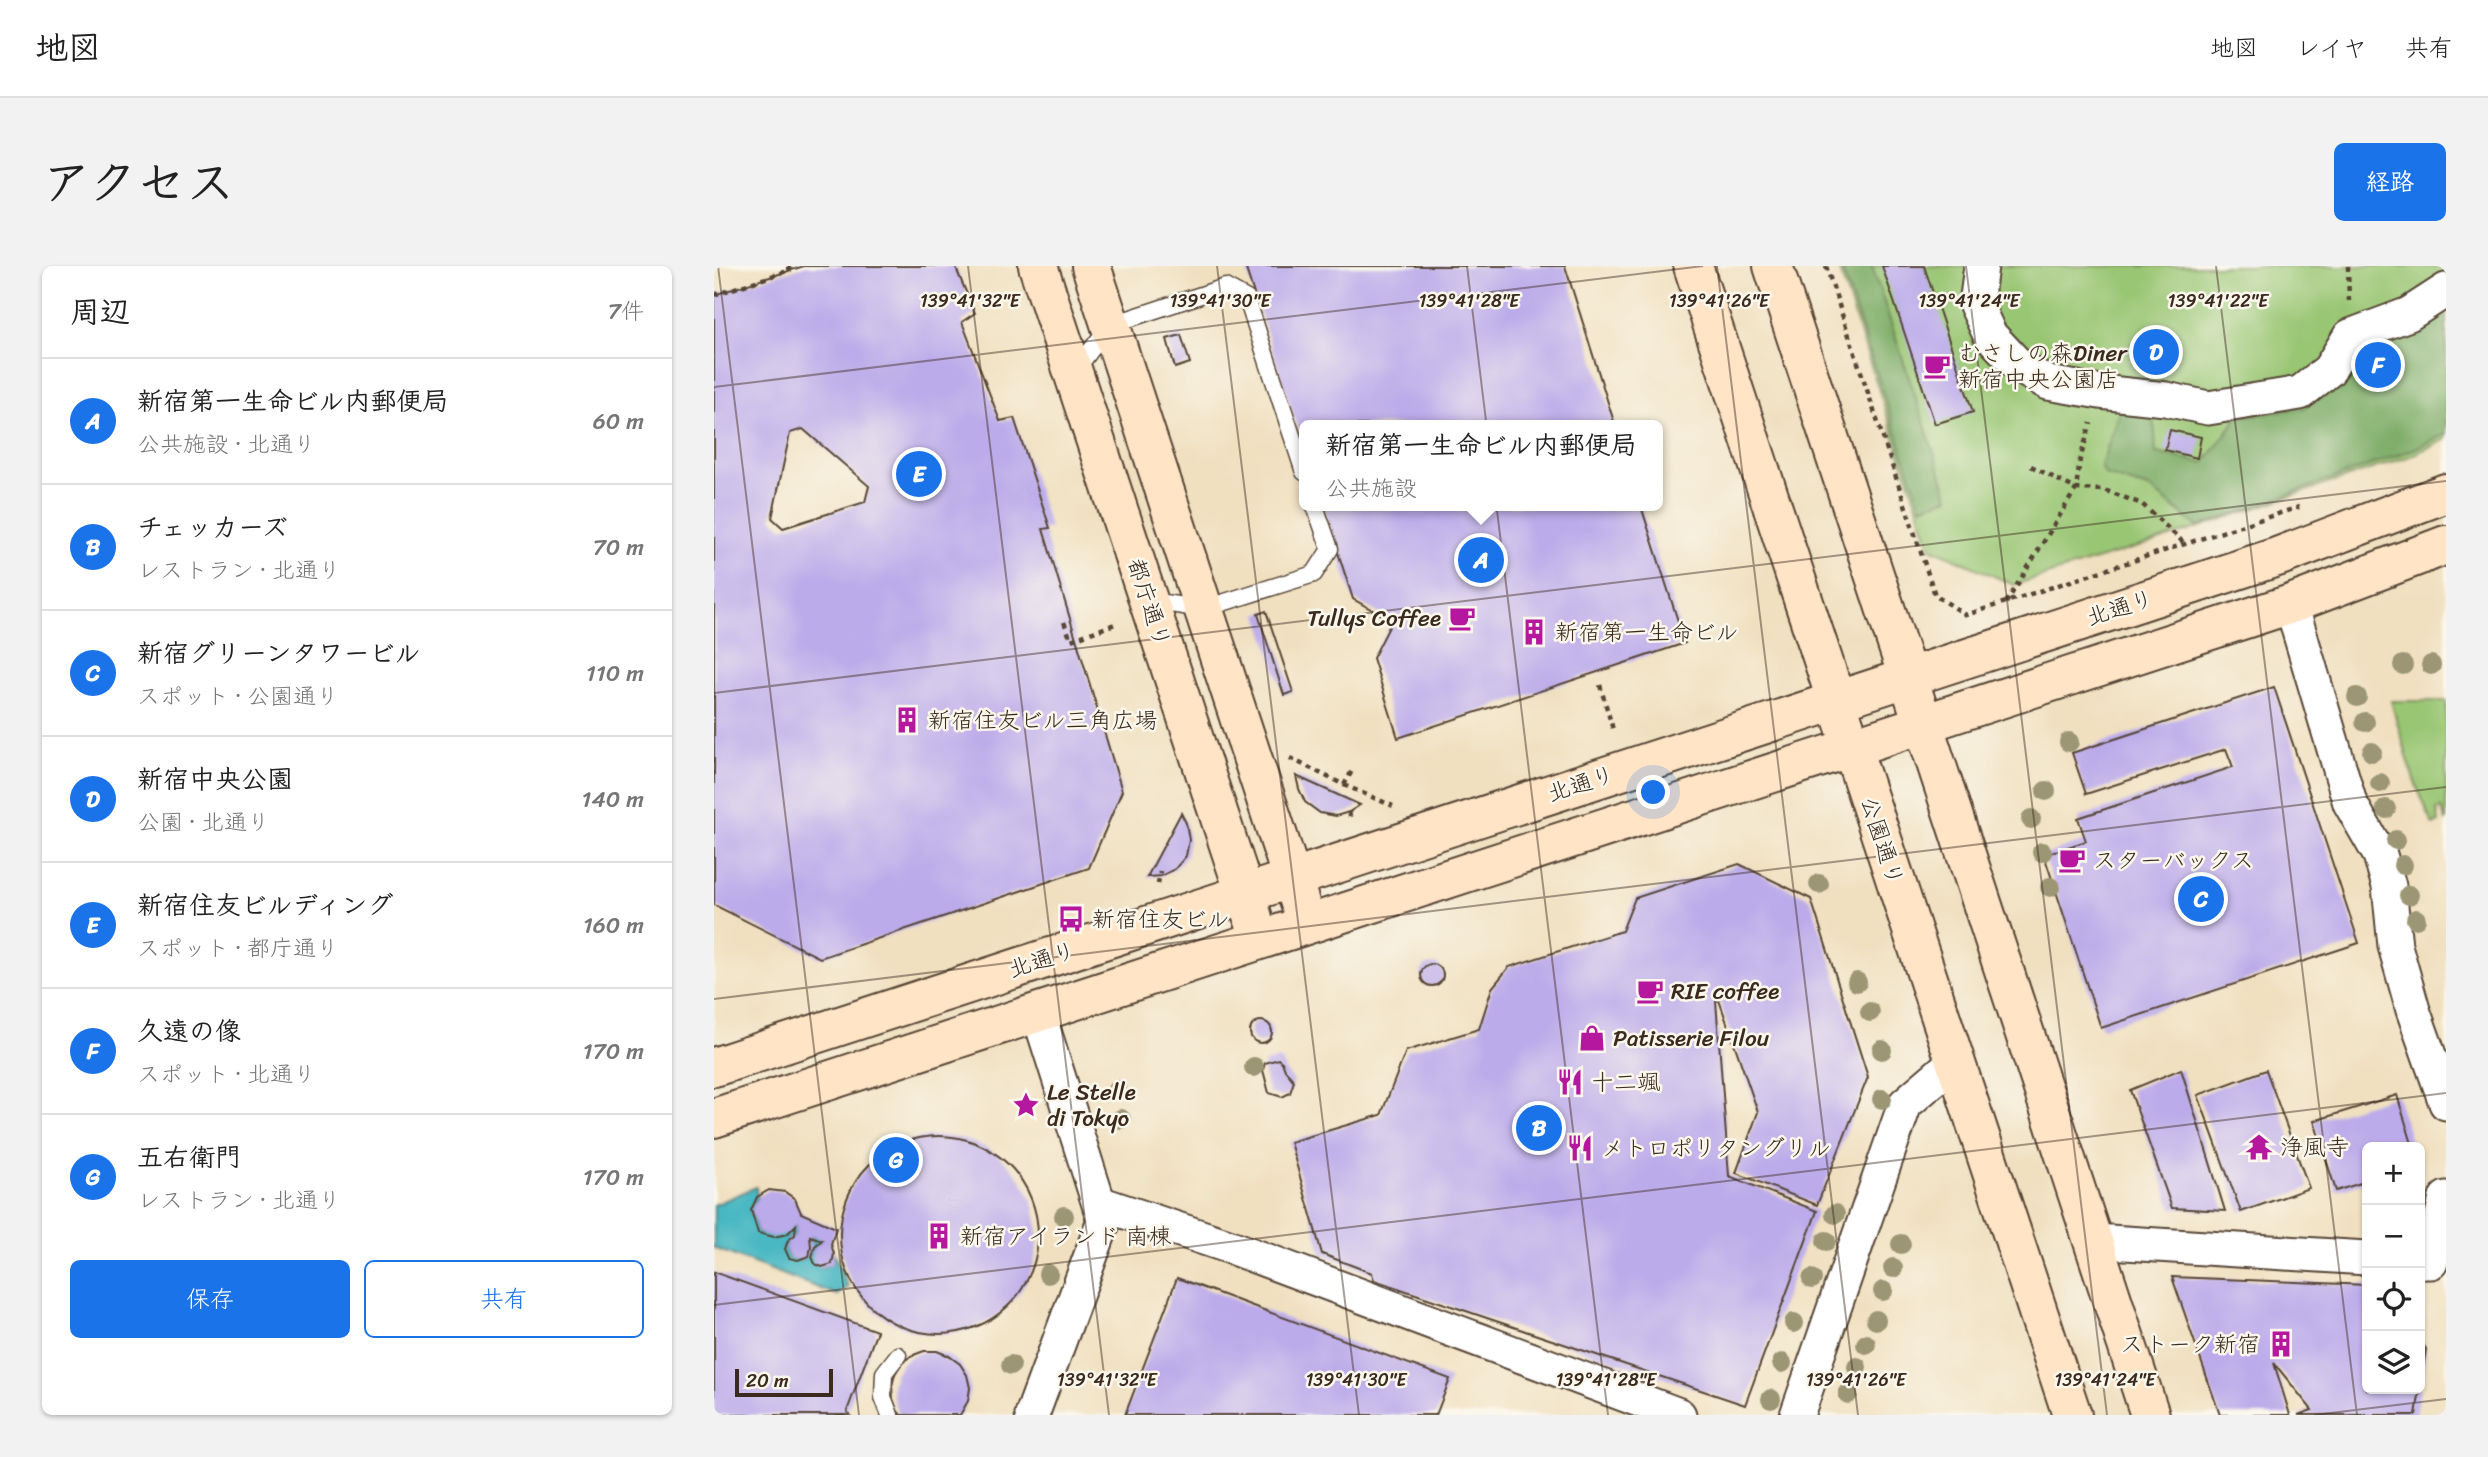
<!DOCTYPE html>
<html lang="ja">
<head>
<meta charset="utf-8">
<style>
	body { margin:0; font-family:Sriracha,"Klee One",sans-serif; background:#f2f2f2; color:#222 }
	.controls { position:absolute; right:21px; bottom:21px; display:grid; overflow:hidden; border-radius:10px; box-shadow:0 2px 5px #0004 }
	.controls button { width:63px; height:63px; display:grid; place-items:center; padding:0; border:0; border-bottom:2px solid #e0e0e0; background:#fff; color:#222; font:35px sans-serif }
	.scale { position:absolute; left:21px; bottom:18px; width:98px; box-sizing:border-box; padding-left:7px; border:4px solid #3b2a1e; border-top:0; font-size:19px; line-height:24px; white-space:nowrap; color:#3b2a1e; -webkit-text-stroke:5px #fbf7ec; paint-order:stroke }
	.you { position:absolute; left:940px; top:527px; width:24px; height:24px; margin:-18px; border:5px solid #fff; border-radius:50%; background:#1a73e8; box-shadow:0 0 0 10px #1a73e833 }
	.badge { display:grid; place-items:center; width:46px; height:46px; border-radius:50%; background:#1a73e8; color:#fff; font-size:23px; font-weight:700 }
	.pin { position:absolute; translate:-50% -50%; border:4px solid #fff; box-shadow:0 2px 7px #0006 }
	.popup { position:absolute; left:585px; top:154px; width:364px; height:91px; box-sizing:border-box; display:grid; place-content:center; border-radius:10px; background:#fff; filter:drop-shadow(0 2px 5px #0005); font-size:23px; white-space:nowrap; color:#767676 }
	.popup b { font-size:26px; color:#222 }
	.popup::after { content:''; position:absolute; left:50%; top:100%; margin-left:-14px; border:14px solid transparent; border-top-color:#fff }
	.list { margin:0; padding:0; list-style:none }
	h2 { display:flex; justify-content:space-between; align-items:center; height:91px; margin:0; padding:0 28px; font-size:30px }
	h2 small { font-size:23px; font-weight:400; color:#767676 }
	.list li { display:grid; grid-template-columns:46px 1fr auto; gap:21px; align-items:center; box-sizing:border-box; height:126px; padding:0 28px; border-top:2px solid #e0e0e0 }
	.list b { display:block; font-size:26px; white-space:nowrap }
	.list p { margin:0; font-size:23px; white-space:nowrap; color:#767676 }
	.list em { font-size:23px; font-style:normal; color:#767676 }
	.actions { display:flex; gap:14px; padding:21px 28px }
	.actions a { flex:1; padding:16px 0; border:2px solid #1a73e8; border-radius:10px; text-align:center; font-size:24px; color:#1a73e8 }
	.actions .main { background:#1a73e8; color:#fff }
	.icon { flex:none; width:38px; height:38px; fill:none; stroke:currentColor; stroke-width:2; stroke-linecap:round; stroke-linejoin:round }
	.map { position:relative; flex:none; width:1732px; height:1149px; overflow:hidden; border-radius:10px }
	header { display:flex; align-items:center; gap:42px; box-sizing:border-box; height:98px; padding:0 35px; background:#fff; border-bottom:2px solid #e0e0e0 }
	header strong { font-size:33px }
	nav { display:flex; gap:38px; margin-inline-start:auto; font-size:24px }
	.intro { display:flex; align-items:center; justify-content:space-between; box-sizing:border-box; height:168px; padding:0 42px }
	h1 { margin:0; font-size:49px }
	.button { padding:18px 32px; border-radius:10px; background:#1a73e8; color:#fff; font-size:24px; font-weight:700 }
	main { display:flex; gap:42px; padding:0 42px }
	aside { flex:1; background:#fff; border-radius:10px; box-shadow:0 2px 5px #0004 }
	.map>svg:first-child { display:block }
	.green { fill:#99c673; stroke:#6a7848; stroke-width:2 }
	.forest { fill:#7aab65; stroke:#5a6a42; stroke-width:2 }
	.water { fill:#49b8c2; stroke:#427170; stroke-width:2 }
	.building { fill:#bbabea; fill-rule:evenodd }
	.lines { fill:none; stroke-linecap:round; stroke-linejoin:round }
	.lane-casing { stroke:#564536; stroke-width:19 }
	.street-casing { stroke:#564536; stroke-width:37 }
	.secondary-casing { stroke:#564536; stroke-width:42 }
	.path { stroke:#564536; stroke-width:4.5; stroke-dasharray:5 5; stroke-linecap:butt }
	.lane { stroke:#fff; stroke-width:16 }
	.street { stroke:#fff; stroke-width:33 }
	.secondary { stroke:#ffe4c6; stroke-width:38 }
	.tree { fill:#9c9675 }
	.ticks { fill:none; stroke:#3b2a1e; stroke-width:2; stroke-opacity:0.45 }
	.labels { text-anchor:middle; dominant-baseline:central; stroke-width:5; stroke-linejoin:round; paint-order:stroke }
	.poi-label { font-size:23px; fill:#3b2a1e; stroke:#fbf7ec; text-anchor:start }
	.street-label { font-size:23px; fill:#3b2a1e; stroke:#fbf7ec }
	.ticks-label { font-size:18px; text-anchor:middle; fill:#3b2a1e; stroke:#fbf7ec; stroke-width:5; stroke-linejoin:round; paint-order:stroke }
</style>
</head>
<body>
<header>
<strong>地図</strong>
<nav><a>地図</a><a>レイヤ</a><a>共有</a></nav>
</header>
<div class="intro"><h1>アクセス</h1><a class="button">経路</a></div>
<main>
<aside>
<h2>周辺<small>7件</small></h2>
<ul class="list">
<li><span class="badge">A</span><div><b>新宿第一生命ビル内郵便局</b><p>公共施設 · 北通り</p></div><em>60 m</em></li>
<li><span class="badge">B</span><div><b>チェッカーズ</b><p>レストラン · 北通り</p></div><em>70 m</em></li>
<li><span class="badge">C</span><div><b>新宿グリーンタワービル</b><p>スポット · 公園通り</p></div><em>110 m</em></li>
<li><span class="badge">D</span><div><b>新宿中央公園</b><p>公園 · 北通り</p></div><em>140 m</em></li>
<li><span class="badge">E</span><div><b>新宿住友ビルディング</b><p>スポット · 都庁通り</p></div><em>160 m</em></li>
<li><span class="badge">F</span><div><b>久遠の像</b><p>スポット · 北通り</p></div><em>170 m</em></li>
<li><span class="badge">G</span><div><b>五右衛門</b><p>レストラン · 北通り</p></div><em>170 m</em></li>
</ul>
<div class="actions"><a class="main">保存</a><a>共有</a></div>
</aside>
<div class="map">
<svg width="1732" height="1149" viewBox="0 0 1732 1149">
	<rect width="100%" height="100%" fill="#fbf7ec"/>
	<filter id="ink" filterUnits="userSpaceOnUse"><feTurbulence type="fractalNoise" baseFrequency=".0143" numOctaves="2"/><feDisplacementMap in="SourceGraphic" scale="14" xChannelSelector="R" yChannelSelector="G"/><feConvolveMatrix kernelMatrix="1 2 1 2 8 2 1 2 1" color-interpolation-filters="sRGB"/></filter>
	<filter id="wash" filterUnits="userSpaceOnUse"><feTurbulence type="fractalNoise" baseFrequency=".00686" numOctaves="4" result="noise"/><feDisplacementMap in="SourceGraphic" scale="28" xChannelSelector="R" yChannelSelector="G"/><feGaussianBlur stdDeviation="1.57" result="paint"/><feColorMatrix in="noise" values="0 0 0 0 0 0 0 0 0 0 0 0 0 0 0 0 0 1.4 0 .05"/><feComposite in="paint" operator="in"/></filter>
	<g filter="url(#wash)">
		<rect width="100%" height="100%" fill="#f0e0c0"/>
		<g class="green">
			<polygon points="1124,0 1732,0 1732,173 1696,190 1447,274 1300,319 1217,282"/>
			<polygon points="1677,435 1732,435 1732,556 1727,542 1723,544 1725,556 1719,559 1700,514"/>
		</g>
		<g class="forest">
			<polygon points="1127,0 1158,0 1235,232 1207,241"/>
			<polygon points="1732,40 1732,168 1695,185 1484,261 1437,223 1391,209 1387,200 1407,140 1440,142 1442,187 1490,197 1524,151 1590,142 1628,114 1649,79"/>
		</g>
		<path class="water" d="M42,921L43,931L37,944L44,967C61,971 69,971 82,959L81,969L74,974L71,983L75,992L84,994L95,990L97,981L96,970L108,974L101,980L108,1001L118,998L120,988L134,1021L123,1029L0,982V939Z"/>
		<g id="blocks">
			<g class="building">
				<path d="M90,0H241L261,47L248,56L286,155L300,152L336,262L329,263L408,525L375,602L106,692L0,639V29ZM89,163L155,220L151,236L69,262L58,252L76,167Z"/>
				<polygon points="531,0 851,0 901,159 590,159 590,182"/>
				<polygon points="1168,0 1210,0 1259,146 1221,158"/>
				<polygon points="467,69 476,97 461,102 453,73"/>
				<polygon points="1456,164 1487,171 1483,192 1451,184"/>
				<polygon points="609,240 927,240 971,377 684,472 659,392 678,355 639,333"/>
				<polygon points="552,345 579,426 570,429 544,348"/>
				<polygon points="1560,421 1645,677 1387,762 1330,589 1372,575 1364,552 1519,501 1512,483 1372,528 1358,487"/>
				<polygon points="582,510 646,539 635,546 622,550 606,547 591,536 585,523"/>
				<polygon points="467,547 472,557 475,574 472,590 461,603 447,610 433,611"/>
				<polygon points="1025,598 1097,633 1154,811 1103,939 1022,907 1044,846 1005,734 1002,735 1015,910 1103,945 1031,1139 660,1014 658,1007 608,988 576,876 667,849 692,785 765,763 778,722 795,701 908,665 921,632"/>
				<circle cx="718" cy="709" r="11"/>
				<circle cx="547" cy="766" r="11"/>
				<polygon points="564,793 568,796 571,804 580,815 576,827 568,831 555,827 549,804 551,797"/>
				<polygon points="1467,803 1511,945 1458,942 1416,824"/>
				<polygon points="1552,804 1595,922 1527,946 1484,829"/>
				<polygon points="1683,829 1699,881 1653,881 1653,915 1622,925 1600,855"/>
				<circle cx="225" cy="969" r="99"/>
				<polygon points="55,924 71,926 81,933 87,947 122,962 117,978 120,988 118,998 108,1001 101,998 98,991 101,980 108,974 96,970 97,981 95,990 84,994 75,992 71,983 74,974 81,969 82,959 73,968 60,971 44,967 37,944 43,931"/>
				<polygon points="0,1006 163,1065 133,1145 136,1149 0,1149"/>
				<polygon points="1458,1011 1653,1019 1653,1123 1706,1123 1702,1149 1584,1149 1598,1144 1560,1097 1576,1149 1506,1149"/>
				<polygon points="463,1012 736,1113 722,1149 411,1149"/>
				<polygon points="1706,1074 1712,1083 1707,1115 1706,1115"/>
				<polygon points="210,1085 223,1085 235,1090 246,1098 253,1109 256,1122 254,1135 246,1149 187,1149 183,1144 179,1133 178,1120 181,1108 187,1098 197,1090"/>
			</g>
		</g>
	</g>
	<g filter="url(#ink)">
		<use href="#blocks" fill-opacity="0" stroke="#564536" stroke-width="2"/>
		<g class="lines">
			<g class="lane-casing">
				<g id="lane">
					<polyline points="361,105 396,59 511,21 533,33 590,206"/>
					<polyline points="437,335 489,343 600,308 616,283 601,240"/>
					<polyline points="176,1149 169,1131 170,1107 184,1089"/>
				</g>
			</g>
			<g class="street-casing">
				<g id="street">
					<polyline points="1267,0 1262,39 1276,69 1306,101 1334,117 1386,126 1452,133 1494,142 1586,127 1615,104 1636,70 1695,48 1732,24"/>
					<polyline points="1577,338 1636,537 1666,589 1675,620 1681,680 1699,744 1732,837"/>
					<polyline points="385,937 514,980 965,1149"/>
					<polyline points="1379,975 1653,992"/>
					<polyline points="1706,996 1717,996 1732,932"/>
					<polyline points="318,1149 390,954 324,746"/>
					<polyline points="1083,1149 1191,838 1241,795"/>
				</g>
			</g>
			<g class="secondary-casing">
				<g id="secondary">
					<polyline points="324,0 539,652"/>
					<polyline points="377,0 586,637"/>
					<polyline points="979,0 1358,1149"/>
					<polyline points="1059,0 1436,1149"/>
					<polyline points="0,801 1563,291 1732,227"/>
					<polyline points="0,852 1577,338 1732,279"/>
				</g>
			</g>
			<g class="path">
				<polyline points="1112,0 1221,329 1252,349 1585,241"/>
				<polyline points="1634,0 1635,37"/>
				<polyline points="0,29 76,4 74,0"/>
				<polyline points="1317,200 1362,223 1390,224 1428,238 1470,277"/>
				<polyline points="1292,337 1362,223 1366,193 1377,157"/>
				<polyline points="350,356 357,374 404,357"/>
				<polyline points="886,419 900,467"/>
				<polyline points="576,492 630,519 679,540"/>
				<polyline points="630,519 639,503"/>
				<polyline points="635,546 637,555"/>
				<polyline points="444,618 446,605"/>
			</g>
			<use href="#lane" class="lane"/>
			<use href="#street" class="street"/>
			<use href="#secondary" class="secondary"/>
		</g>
		<g class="tree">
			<circle cx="1689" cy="399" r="10"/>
			<circle cx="1717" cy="399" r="10"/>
			<circle cx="1643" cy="431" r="10"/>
			<circle cx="1651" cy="456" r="10"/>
			<circle cx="1355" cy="476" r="10"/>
			<circle cx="1658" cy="486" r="10"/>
			<circle cx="1666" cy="517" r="10"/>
			<circle cx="1332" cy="525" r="10"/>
			<circle cx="1672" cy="543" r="10"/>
			<circle cx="1317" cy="553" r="10"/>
			<circle cx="1682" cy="574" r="10"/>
			<circle cx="1328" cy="586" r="10"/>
			<circle cx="1689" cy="599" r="10"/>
			<circle cx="1105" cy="618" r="10"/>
			<circle cx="1336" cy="621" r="10"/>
			<circle cx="1695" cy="629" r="10"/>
			<circle cx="1702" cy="653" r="10"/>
			<circle cx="1143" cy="716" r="10"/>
			<circle cx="1156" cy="746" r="10"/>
			<circle cx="1168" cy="784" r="10"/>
			<circle cx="540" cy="801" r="10"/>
			<circle cx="403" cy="824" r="10"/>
			<circle cx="1168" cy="833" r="10"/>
			<circle cx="407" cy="853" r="10"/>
			<circle cx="1121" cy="948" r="10"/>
			<circle cx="350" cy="950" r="10"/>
			<circle cx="1112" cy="975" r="10"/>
			<circle cx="1187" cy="978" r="10"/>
			<circle cx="1179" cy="1002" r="10"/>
			<circle cx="334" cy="1008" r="10"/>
			<circle cx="1098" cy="1013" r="10"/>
			<circle cx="1169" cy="1025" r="10"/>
			<circle cx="1162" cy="1054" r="10"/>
			<circle cx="1080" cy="1057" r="10"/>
			<circle cx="1152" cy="1078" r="10"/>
			<circle cx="1068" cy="1097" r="10"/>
			<circle cx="297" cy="1099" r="10"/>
			<circle cx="1143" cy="1101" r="10"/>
			<circle cx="1134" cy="1128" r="10"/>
			<circle cx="1057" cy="1133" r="10"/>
		</g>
	</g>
	<path class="ticks" d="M4,0L145,1149M254,0L395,1149M503,0L645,1149M753,0L894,1149M1003,0L1144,1149M1252,0L1393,1149M1502,0L1643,1149M0,121L989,0M0,427L1732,215M0,733L1732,521M0,1039L1732,827M1600,1149L1732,1133"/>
	<defs>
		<g id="cafe-bare" transform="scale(2.1)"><path d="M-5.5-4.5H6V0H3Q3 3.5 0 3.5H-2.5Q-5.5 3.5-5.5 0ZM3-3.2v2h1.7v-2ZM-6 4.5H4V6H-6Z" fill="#b5179e" stroke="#fbf7ec" stroke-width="2.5" paint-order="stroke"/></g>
		<g id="building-bare" transform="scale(2.1)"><path d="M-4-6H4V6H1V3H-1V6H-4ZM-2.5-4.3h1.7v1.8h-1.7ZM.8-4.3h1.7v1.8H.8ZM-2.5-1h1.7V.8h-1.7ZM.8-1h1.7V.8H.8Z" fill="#b5179e" stroke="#fbf7ec" stroke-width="2.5" paint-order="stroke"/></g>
		<g id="bus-bare" transform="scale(2.1)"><path d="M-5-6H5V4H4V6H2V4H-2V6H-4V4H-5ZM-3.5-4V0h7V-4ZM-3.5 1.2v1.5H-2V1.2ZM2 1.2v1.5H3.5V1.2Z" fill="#b5179e" stroke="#fbf7ec" stroke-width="2.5" paint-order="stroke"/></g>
		<g id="shop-bare" transform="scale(2.1)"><path d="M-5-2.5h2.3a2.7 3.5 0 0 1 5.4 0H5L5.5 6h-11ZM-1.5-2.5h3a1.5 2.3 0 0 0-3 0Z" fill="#b5179e" stroke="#fbf7ec" stroke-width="2.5" paint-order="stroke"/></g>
		<g id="restaurant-bare" transform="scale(2.1)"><path d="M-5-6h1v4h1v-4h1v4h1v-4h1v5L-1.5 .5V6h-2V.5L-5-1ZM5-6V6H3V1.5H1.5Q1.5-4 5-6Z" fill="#b5179e" stroke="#fbf7ec" stroke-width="2.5" paint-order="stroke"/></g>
		<g id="sight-bare" transform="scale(2.1)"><path d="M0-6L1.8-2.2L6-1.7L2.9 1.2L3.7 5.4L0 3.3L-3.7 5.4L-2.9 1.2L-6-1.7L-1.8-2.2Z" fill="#b5179e" stroke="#fbf7ec" stroke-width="2.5" paint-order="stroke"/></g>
		<g id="temple-bare" transform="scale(2.1)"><path d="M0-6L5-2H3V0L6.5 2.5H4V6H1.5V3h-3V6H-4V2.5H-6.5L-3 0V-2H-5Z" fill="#b5179e" stroke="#fbf7ec" stroke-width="2.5" paint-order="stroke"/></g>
	</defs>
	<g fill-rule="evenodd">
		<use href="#cafe-bare" x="1223" y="100"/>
		<use href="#cafe-bare" x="748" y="352"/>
		<use href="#building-bare" x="820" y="366"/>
		<use href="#building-bare" x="193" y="454"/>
		<use href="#cafe-bare" x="1358" y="594"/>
		<use href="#bus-bare" x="357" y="653"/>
		<use href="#cafe-bare" x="936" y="725"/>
		<use href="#shop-bare" x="878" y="772"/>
		<use href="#restaurant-bare" x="856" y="816"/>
		<use href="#sight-bare" x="312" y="839"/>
		<use href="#temple-bare" x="1545" y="881"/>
		<use href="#restaurant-bare" x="866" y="882"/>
		<use href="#building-bare" x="225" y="970"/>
		<use href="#building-bare" x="1567" y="1078"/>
	</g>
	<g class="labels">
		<g class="poi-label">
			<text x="1244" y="87">むさしの森Diner<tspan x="1244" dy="26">新宿中央公園店</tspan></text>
			<text x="727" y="352" text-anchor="end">Tullys Coffee</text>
			<text x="841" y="366">新宿第一生命ビル</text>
			<text x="214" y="454">新宿住友ビル三角広場</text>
			<text x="1379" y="594">スターバックス</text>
			<text x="378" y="653">新宿住友ビル</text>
			<text x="957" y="725">RIE coffee</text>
			<text x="899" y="772">Patisserie Filou</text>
			<text x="877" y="816">十二颯</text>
			<text x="333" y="826">Le Stelle<tspan x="333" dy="26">di Tokyo</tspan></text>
			<text x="1566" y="881">浄風寺</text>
			<text x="887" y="882">メトロポリタングリル</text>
			<text x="246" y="970">新宿アイランド 南棟</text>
			<text x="1546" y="1078" text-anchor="end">ストーク新宿</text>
		</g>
		<g class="street-label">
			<text transform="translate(435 337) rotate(72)">都庁通り</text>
			<text transform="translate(1406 342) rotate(-18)">北通り</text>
			<text transform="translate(867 518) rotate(-18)">北通り</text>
			<text transform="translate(1168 575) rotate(72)">公園通り</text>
			<text transform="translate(328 694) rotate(-18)">北通り</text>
		</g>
	</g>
	<g class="ticks-label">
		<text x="256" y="41">139°41'32"E</text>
		<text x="506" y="41">139°41'30"E</text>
		<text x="755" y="41">139°41'28"E</text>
		<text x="1005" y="41">139°41'26"E</text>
		<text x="1255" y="41">139°41'24"E</text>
		<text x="1504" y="41">139°41'22"E</text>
		<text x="393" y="1120">139°41'32"E</text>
		<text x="642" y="1120">139°41'30"E</text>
		<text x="892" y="1120">139°41'28"E</text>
		<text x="1142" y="1120">139°41'26"E</text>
		<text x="1391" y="1120">139°41'24"E</text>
	</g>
</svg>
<div class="controls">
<button>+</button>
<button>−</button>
<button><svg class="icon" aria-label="locate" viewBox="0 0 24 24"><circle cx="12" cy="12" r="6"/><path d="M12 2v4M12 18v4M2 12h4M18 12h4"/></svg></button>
<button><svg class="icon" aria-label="layers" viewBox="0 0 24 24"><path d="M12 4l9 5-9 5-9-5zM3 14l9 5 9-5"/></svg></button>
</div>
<div class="scale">20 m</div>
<div class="you"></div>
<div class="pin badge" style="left:767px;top:294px">A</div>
<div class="popup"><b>新宿第一生命ビル内郵便局</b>公共施設</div>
<div class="pin badge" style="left:825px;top:862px">B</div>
<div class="pin badge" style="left:1487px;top:633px">C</div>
<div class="pin badge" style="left:1442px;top:86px">D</div>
<div class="pin badge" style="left:205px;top:208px">E</div>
<div class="pin badge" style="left:1664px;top:99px">F</div>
<div class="pin badge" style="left:182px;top:894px">G</div>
</div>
</main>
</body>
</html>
